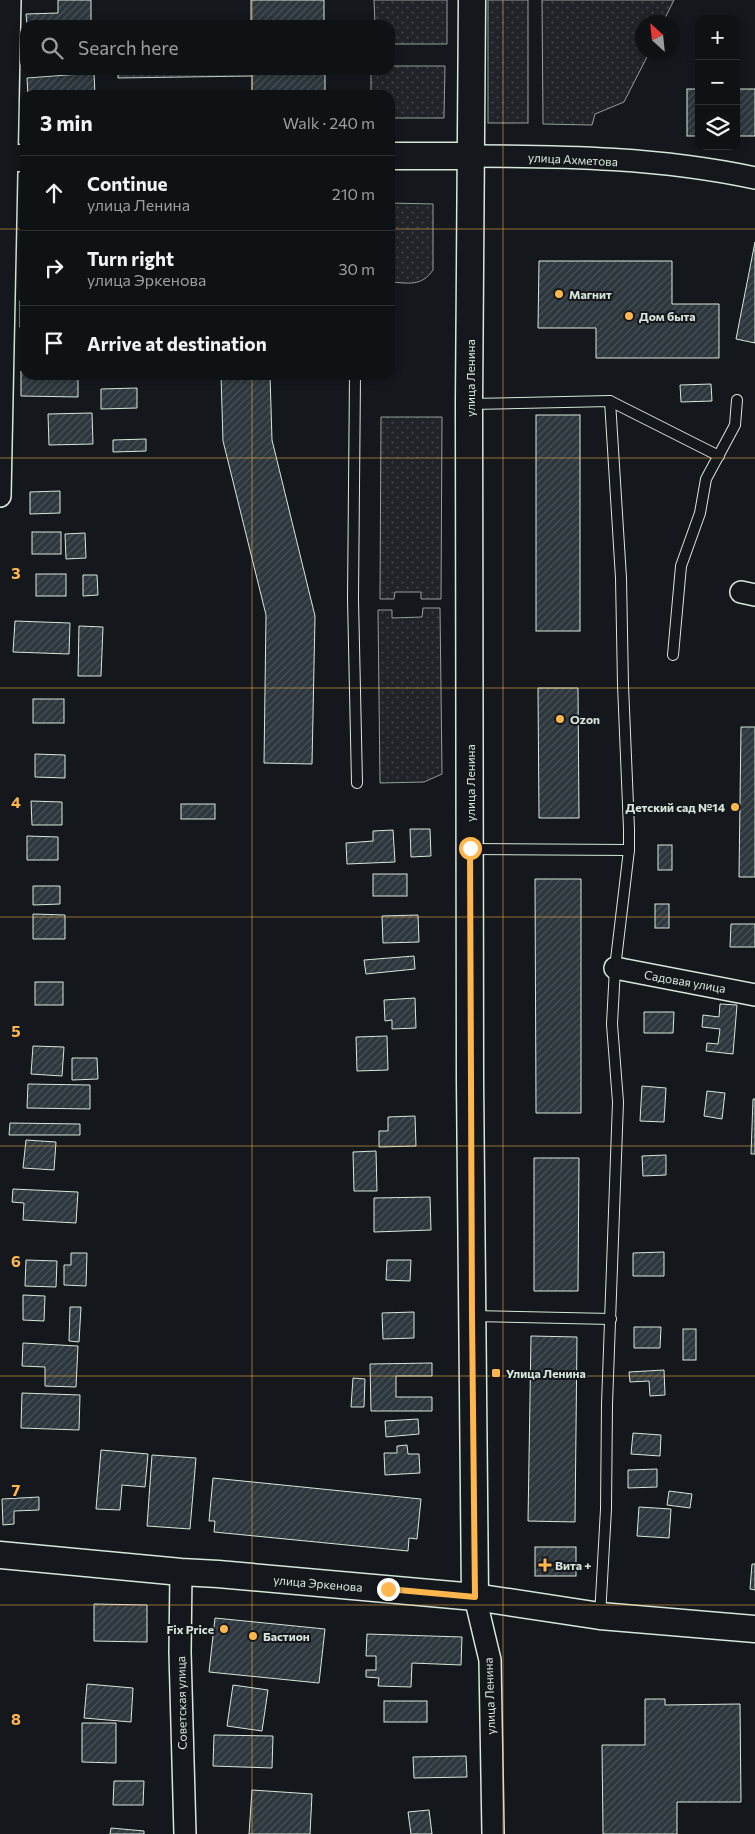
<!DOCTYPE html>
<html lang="en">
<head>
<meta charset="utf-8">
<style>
	body { margin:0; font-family:Commissioner,sans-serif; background:#1d2022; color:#f1f3f6 }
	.controls { position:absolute; right:15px; top:15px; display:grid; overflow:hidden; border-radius:10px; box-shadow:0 2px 8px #0003 }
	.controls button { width:45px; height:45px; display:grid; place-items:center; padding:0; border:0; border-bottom:1px solid #2f3234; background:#0f1215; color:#f1f3f6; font:25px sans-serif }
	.compass { position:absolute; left:635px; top:15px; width:45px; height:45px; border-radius:50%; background:#0f1215; box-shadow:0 2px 8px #0003; rotate:333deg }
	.stop { position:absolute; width:15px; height:15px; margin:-11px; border:4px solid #ffb74d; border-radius:50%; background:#fff }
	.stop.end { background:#ffb74d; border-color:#fff; box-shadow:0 1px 5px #0008 }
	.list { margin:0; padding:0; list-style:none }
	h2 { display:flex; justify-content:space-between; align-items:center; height:65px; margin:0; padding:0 20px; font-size:21px }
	h2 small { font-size:16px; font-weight:400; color:#9b9ea0 }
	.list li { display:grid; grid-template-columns:32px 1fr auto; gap:15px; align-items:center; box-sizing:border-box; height:75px; padding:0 20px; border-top:1px solid #2f3234 }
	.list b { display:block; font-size:19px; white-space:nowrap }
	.list p { margin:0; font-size:16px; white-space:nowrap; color:#9b9ea0 }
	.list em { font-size:16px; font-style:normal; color:#9b9ea0 }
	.icon { flex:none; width:28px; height:28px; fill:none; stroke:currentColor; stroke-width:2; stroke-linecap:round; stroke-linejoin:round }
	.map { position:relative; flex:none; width:755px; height:1834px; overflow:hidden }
	.search { position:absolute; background:#0f1215; box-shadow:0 2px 8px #0003; left:20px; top:20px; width:375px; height:55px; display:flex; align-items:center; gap:12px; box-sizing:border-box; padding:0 18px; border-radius:15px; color:#9b9ea0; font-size:19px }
	.panel { position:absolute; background:#0f1215; box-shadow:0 2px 8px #0003; left:20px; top:90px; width:375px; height:290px; border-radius:15px }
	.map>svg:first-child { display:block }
	.grass { fill:url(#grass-dots); stroke:#939e99 }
	.building { fill:url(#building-hatch); stroke:#d8e6dc }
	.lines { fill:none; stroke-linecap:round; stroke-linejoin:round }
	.service-casing { stroke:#d8e6dc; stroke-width:12 }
	.minor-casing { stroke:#d8e6dc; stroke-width:24 }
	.tertiary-casing { stroke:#d8e6dc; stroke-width:29 }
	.service { stroke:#14181c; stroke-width:10 }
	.minor { stroke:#14181c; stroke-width:21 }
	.tertiary { stroke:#14181c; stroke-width:26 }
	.route { stroke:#ffb74d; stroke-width:6 }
	.grid { fill:none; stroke:#ffb74d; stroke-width:1; stroke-opacity:0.55 }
	.poi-dot { fill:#ffb74d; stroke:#14181c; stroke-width:2 }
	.labels { text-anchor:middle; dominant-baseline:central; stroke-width:4; stroke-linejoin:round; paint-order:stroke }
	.street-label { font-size:12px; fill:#d8e6dc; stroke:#14181c }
	.poi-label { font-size:12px; font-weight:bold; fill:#d8e6dc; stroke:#14181c; text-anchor:start }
	.grid-label { font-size:16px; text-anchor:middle; font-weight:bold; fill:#ffb74d; stroke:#14181c; stroke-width:4; stroke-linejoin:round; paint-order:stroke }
</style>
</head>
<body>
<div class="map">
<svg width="755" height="1834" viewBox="0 0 755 1834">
	<defs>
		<pattern id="grass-dots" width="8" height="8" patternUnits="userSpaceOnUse" patternTransform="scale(1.25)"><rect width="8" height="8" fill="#202428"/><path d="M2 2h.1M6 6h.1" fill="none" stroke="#404447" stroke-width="1.8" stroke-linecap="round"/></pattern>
		<pattern id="building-hatch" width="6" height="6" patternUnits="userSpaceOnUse" patternTransform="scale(1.25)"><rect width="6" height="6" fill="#2c363c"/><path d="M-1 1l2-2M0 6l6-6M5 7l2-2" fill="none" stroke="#4a5358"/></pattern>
	</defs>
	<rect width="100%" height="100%" fill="#14181c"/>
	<g class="grass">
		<polygon points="374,0 447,0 447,44 390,44 390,25 375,25"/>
		<rect x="488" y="0" width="40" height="123"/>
		<polygon points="542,0 674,0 663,22 642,22 642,52 649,53 624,102 595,114 592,125 543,124"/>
		<polygon points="390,66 445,66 444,118 390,118 390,95 371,95 371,70 390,70"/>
		<path d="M390,203L433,204V270C421,287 409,283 390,282Z"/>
		<polygon points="381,417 442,417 441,599 421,599 421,592 395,592 394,599 380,599"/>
		<polygon points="423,608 440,608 442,774 424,782 380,783 378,610 392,610 392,618 422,617"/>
	</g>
	<g class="building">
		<polygon points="58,0 91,0 91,25 27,25 26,14 58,13"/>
		<rect x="251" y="0" width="73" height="25"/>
		<polygon points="118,70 252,70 252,76 118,78"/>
		<polygon points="252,70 325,70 325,92 252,93"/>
		<polygon points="94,73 95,95 28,95 27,78"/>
		<rect x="687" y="89" width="12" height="47"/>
		<rect x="736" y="89" width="19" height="47"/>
		<polygon points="755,242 755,343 736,339"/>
		<polygon points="539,261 672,261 672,304 719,304 719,358 596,358 596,328 538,328"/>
		<rect x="20" y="301" width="5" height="26"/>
		<polygon points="21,371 25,371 25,375 78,375 78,397 21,396"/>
		<polygon points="221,375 270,375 272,440 315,616 312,764 264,763 266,615 223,441"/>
		<polygon points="711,384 712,401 681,402 680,385"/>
		<polygon points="137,388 137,408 101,409 101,389"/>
		<polygon points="92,413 93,444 49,445 48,414"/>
		<rect x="536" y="415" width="44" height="216"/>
		<polygon points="146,439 146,451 113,452 113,440"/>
		<polygon points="60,491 60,513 30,514 30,492"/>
		<rect x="32" y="532" width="29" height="22"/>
		<polygon points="85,533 86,558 66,559 65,534"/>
		<rect x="36" y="574" width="30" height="22"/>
		<polygon points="83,575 97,575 98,595 83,596"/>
		<polygon points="15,621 70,623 69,654 13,652"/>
		<polygon points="79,626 103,627 101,676 78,676"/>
		<polygon points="538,688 578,688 579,818 539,818"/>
		<rect x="33" y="699" width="31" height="24"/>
		<polygon points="741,727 755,727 755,877 739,877"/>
		<polygon points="35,754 65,755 65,778 35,777"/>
		<polygon points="31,801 62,802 62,825 32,825"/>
		<rect x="181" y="804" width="34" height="15"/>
		<polygon points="410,829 430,829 431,856 411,857"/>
		<polygon points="393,830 395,862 347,864 346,843 373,841 373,831"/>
		<polygon points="27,836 58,837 58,860 27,860"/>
		<rect x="658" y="845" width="14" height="25"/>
		<rect x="373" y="874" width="34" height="22"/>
		<polygon points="535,879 581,879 581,1113 536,1113"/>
		<polygon points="33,886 60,886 60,904 33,905"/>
		<rect x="655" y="904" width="14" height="24"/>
		<polygon points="33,914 65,915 65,939 33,939"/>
		<polygon points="418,915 419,942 383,943 382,916"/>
		<polygon points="731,924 755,924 755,947 730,947"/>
		<polygon points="414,956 415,969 366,974 364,960"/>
		<rect x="35" y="982" width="28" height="23"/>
		<polygon points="415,998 416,1028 392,1029 392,1020 385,1021 384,1000"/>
		<polygon points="720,1004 737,1005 733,1054 706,1051 707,1043 718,1044 720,1029 702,1027 703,1015 719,1017"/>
		<polygon points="644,1012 674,1012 673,1033 644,1033"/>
		<polygon points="387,1036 388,1070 357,1071 356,1037"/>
		<polygon points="33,1046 64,1047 62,1076 31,1074"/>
		<polygon points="72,1058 97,1058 98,1079 72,1080"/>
		<polygon points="28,1084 90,1085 90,1109 27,1108"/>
		<polygon points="642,1086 666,1088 664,1122 640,1121"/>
		<polygon points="707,1091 725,1093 722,1119 704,1116"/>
		<polygon points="753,1099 755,1099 755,1154 751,1154"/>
		<polygon points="415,1116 416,1146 379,1147 379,1131 388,1131 388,1117"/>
		<polygon points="10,1123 80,1124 80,1135 9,1135"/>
		<polygon points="26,1140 56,1142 54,1170 23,1168"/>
		<polygon points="376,1151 377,1191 354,1191 353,1152"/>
		<polygon points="666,1155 666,1175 643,1176 642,1156"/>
		<polygon points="534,1158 579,1158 578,1291 534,1291"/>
		<polygon points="13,1189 78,1192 76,1223 23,1220 24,1203 12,1202"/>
		<polygon points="430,1197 431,1230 374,1232 374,1198"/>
		<polygon points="664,1252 664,1276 633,1276 633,1253"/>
		<polygon points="71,1253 87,1253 86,1286 64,1285 64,1265 71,1265"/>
		<polygon points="26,1260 57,1261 56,1287 25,1286"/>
		<polygon points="387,1260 411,1260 410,1281 386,1280"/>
		<polygon points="23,1295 45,1296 44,1321 23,1320"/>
		<polygon points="70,1307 81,1307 79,1342 69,1341"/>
		<polygon points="414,1312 414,1338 383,1339 382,1313"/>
		<polygon points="634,1327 661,1327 660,1348 634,1348"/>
		<rect x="683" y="1329" width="13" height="31"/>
		<polygon points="531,1336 577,1337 575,1522 528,1521"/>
		<polygon points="23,1343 78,1346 76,1387 45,1386 45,1367 22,1366"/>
		<polygon points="432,1363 432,1376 396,1376 396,1397 432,1397 432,1411 371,1411 370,1364"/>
		<polygon points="664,1370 665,1395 650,1396 649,1381 630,1382 629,1372"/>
		<polygon points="353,1378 365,1379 364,1407 351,1407"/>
		<polygon points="22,1393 80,1395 79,1430 21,1428"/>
		<polygon points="418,1419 419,1434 386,1437 385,1421"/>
		<polygon points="633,1433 661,1435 660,1456 631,1454"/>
		<polygon points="407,1445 408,1454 419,1454 420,1473 385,1475 384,1453 397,1453 397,1446"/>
		<polygon points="101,1450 148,1454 145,1487 122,1485 120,1510 96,1509"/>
		<polygon points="152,1455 196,1458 190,1529 147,1526"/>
		<polygon points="657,1469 657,1487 628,1488 628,1470"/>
		<polygon points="213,1478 421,1499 417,1539 409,1538 408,1551 214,1532 215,1521 209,1521"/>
		<polygon points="669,1491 692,1494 690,1508 667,1505"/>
		<polygon points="39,1497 39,1510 14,1511 14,1524 3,1525 2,1499"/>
		<polygon points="639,1507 671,1509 669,1538 637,1536"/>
		<rect x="535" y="1547" width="41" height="29"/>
		<polygon points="752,1564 755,1564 755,1590 750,1589"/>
		<polygon points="94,1604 147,1605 147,1642 94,1641"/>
		<polygon points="215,1618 325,1629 319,1683 209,1672"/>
		<polygon points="367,1634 462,1637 461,1665 412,1663 411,1687 378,1686 379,1678 366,1677 366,1670 376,1670 376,1656 366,1656"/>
		<polygon points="87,1684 133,1688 131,1722 84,1718"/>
		<polygon points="233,1685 268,1690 262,1731 227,1726"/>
		<polygon points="645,1699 665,1699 665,1705 740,1704 741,1802 677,1802 677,1834 603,1834 602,1745 645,1745"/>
		<rect x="384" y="1701" width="43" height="21"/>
		<polygon points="82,1723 116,1723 116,1763 82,1762"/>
		<polygon points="214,1735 273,1736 272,1768 213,1766"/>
		<polygon points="466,1756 467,1777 414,1778 413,1757"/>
		<polygon points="114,1781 144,1781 143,1805 113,1805"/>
		<polygon points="252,1790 312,1794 310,1834 249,1834"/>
		<polygon points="429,1810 432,1834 411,1834 408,1812"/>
		<polygon points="111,1828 144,1831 144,1834 110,1834"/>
	</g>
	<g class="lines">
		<g class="service-casing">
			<g id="service">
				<polyline points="355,375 353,599 357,783"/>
				<polyline points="470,404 610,401 719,456"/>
				<polyline points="673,655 681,566 700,513 706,479 735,425 737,400"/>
				<polyline points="470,849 629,850"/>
				<polyline points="472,1316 611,1319"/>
				<polyline points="600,1616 606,1509 607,1404 618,1102 612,1024 615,968 629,850 629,829 623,685 621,578 610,401"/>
			</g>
		</g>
		<g class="minor-casing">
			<g id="minor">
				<path d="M472,156C566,156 662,158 755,178"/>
				<polyline points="0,496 10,0"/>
				<polyline points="741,592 755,595"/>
				<polyline points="615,968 755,995"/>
				<polyline points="181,1572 180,1652 185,1834"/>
				<polyline points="475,1597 490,1660 493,1834"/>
			</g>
		</g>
		<g class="tertiary-casing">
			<g id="tertiary">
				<polyline points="472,0 469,404 470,1080 475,1597"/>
				<polyline points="390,156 472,156"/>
				<polyline points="0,158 25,158"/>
				<polyline points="0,1555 181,1572 218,1574 475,1597 600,1616 755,1629"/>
			</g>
		</g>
		<use href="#service" class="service"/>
		<use href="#minor" class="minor"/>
		<use href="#tertiary" class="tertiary"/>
	</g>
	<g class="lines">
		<polyline class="route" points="388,1589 475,1597 472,1316 470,848"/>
	</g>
	<path class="grid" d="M252,0V25M503,0V1834M252,70V95M0,229H25M390,229H755M252,375V1834M0,458H755M0,688H755M0,917H755M0,1146H755M0,1376H755M0,1605H755"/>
	<g class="poi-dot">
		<circle cx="559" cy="294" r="5"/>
		<circle cx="629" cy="316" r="5"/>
		<circle cx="560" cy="719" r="5"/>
		<circle cx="735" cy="807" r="5"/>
		<rect x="491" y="1368" width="10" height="10" rx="2.5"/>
		<path d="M542.5 1557.5h5v5h5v5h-5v5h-5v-5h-5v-5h5z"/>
		<circle cx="224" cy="1629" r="5"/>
		<circle cx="253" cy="1636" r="5"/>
	</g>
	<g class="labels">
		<g class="street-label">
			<text transform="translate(573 159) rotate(3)">улица Ахметова</text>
			<text transform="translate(470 378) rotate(-90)">улица Ленина</text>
			<text transform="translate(470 783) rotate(-90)">улица Ленина</text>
			<text transform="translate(685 981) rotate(10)">Садовая улица</text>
			<text transform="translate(318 1583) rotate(5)">улица Эркенова</text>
			<text transform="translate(489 1696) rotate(-92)">улица Ленина</text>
			<text transform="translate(181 1703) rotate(-91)">Советская улица</text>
		</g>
		<g class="poi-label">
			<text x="569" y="294">Магнит</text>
			<text x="639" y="316">Дом быта</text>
			<text x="570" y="719">Ozon</text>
			<text x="725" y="807" text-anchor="end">Детский сад №14</text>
			<text x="506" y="1373">Улица Ленина</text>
			<text x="555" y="1565">Вита +</text>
			<text x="214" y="1629" text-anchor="end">Fix Price</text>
			<text x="263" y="1636">Бастион</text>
		</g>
	</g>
	<g class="grid-label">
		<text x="16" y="579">3</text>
		<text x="16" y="808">4</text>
		<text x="16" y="1037">5</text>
		<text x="16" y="1267">6</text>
		<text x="16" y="1496">7</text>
		<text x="16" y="1725">8</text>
	</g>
</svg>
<div class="controls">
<button>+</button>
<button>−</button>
<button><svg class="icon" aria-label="layers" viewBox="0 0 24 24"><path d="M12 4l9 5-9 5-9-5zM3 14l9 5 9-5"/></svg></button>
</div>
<svg class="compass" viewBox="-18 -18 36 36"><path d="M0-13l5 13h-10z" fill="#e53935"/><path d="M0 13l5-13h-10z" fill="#9b9ea0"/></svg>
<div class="stop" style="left:470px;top:848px"></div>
<div class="stop end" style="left:388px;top:1589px"></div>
<div class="search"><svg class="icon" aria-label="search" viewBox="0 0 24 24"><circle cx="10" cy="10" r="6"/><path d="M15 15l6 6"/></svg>Search here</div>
<section class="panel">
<h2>3 min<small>Walk · 240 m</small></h2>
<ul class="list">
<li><svg class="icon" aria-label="ahead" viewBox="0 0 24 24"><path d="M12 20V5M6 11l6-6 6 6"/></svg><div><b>Continue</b><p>улица Ленина</p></div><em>210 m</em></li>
<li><svg class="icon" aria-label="right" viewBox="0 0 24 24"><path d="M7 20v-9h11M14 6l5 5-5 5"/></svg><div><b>Turn right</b><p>улица Эркенова</p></div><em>30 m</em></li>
<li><svg class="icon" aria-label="arrive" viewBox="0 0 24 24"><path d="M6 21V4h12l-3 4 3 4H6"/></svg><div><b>Arrive at destination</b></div></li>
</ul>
</section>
</div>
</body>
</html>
